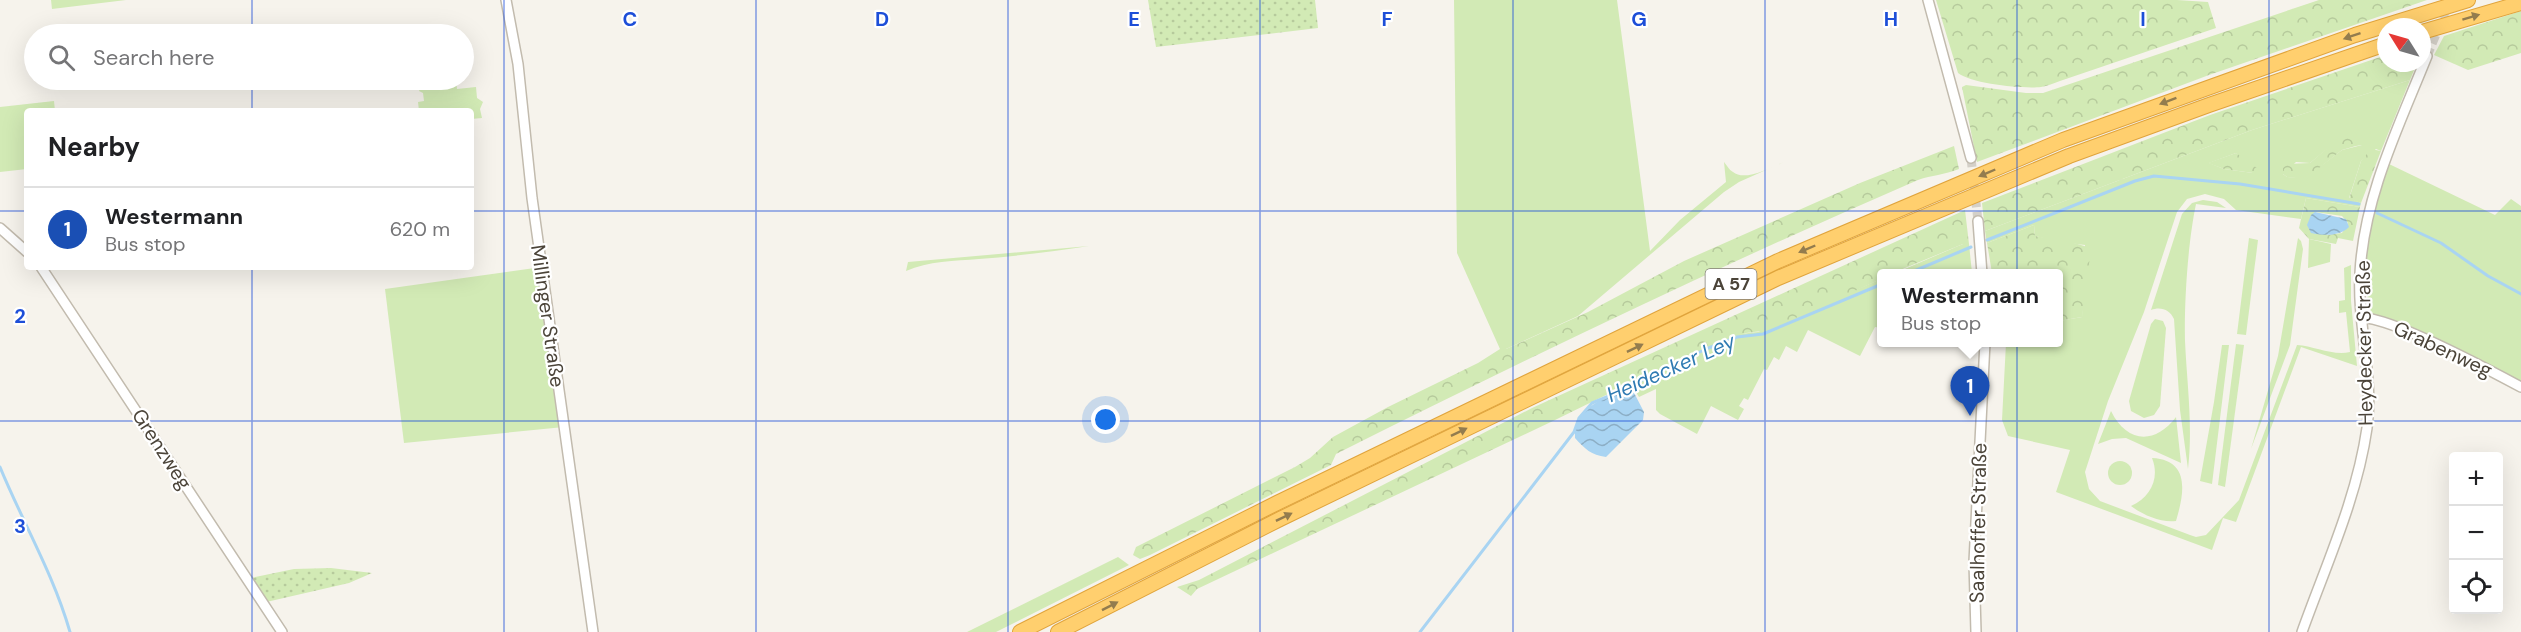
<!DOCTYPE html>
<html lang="en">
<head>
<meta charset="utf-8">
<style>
	body { margin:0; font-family:"DM Sans",sans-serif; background:#f6f6f6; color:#202124 }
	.controls { position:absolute; right:18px; bottom:18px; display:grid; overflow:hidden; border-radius:6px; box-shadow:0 6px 24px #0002 }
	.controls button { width:54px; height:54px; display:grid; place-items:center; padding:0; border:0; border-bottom:2px solid #e0e0e0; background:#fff; color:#202124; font:30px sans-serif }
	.compass { position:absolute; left:2377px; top:18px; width:54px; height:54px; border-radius:50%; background:#fff; box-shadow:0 6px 24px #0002; rotate:307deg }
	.you { position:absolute; left:1106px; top:420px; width:21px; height:21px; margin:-15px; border:4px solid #fff; border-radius:50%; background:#1a73e8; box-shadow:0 0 0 9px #1a73e833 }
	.badge { display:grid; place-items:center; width:39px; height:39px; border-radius:50%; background:#fc3f1d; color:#fff; font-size:20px; font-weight:700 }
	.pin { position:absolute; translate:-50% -50px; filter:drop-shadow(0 2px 3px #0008) }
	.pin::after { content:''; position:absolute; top:32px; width:21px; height:18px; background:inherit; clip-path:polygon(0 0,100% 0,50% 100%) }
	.popup { position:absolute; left:1877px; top:269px; width:186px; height:78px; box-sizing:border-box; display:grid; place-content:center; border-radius:6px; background:#fff; filter:drop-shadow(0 2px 4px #0005); font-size:20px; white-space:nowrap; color:#757577 }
	.popup b { font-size:22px; color:#202124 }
	.popup::after { content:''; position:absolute; left:50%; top:100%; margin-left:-12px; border:12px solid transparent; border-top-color:#fff }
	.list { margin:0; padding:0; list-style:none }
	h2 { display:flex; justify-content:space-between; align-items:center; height:78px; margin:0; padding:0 24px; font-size:26px }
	h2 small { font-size:20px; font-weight:400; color:#757577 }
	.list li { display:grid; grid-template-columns:39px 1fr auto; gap:18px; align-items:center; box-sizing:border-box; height:84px; padding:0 24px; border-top:2px solid #e0e0e0 }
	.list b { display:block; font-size:22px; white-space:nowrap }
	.list p { margin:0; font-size:20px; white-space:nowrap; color:#757577 }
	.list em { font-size:20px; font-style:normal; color:#757577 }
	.icon { flex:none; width:33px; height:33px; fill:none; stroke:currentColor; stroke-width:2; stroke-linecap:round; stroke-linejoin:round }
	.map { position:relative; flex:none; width:2521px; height:632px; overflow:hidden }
	.search { position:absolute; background:#fff; box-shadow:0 6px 24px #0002; left:24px; top:24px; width:450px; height:66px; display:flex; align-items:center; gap:15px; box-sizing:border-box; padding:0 21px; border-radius:33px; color:#757577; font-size:22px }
	.panel { position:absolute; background:#fff; box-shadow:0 6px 24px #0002; left:24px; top:108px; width:450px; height:162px; border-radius:6px }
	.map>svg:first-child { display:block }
	.grass { fill:#d2eab5; fill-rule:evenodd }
	.forest { fill:url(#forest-crowns); fill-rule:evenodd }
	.garden { fill:url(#garden-dots) }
	.water { fill:url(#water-waves) }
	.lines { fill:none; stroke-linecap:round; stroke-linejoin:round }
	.stream { stroke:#a9d4f2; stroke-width:3 }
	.minor-tunnel { stroke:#d4d0c8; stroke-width:9; stroke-dasharray:9 4.5; stroke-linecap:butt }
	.minor-casing { stroke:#c2bbae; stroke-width:12 }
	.highway-casing { stroke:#e0a43c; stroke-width:16 }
	.minor { stroke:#fff; stroke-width:9 }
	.highway { stroke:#ffcf6e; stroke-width:14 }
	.oneway { fill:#937c4e }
	.grid { fill:none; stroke:#1d4ed8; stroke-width:1.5; stroke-opacity:0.55 }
	.labels { text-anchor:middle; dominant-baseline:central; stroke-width:4.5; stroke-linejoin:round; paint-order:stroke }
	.shield { fill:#fff; stroke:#817c74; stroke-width:1.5 }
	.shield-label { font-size:18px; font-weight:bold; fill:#4b4439 }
	.street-label { font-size:20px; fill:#4b4439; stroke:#fff }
	.water-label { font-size:21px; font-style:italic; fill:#2e7ab2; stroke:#fff }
	.grid-label { font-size:20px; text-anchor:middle; font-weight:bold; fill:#1d4ed8; stroke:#fff; stroke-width:4.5; stroke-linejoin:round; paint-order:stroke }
</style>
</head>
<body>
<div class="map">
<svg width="2521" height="632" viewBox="0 0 2521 632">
	<defs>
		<pattern id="forest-crowns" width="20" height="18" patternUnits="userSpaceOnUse" patternTransform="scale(1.5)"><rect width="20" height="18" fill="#d2eab5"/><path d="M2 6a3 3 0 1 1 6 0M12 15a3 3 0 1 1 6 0" fill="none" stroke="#b6ca9c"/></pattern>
		<pattern id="garden-dots" width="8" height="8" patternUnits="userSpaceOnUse" patternTransform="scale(1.5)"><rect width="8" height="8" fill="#d2eab5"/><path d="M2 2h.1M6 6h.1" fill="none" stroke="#b6ca9c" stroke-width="1.8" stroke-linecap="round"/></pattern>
		<pattern id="water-waves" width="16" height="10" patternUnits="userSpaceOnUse" patternTransform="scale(1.5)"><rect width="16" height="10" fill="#a9d4f2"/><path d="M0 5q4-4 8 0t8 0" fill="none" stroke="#8caec5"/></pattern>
	</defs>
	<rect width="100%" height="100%" fill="#f6f3ec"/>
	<g class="grass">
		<polygon points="51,0 126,0 52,9"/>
		<path d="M1454,0H1617L1650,251L1680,220L1726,182L1724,162C1726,164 1729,170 1733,172C1745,182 1771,167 1784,162L1739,182L1724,192L1578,316L1506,349H1500L1457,253Z"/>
		<polygon points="423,80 456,80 457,89 476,87 477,98 483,102 480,109 482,118 471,119 471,111 419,111 418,102 424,101 423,93 419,91"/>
		<path d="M2410,80L2381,151L2376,149L2361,161L2349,198L2361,203L2360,207L2306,198L2301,219L2236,210L2224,199L2205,194L2187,199L2177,212L2144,312L2108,401L2085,472L2089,489L2100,501L2190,535L2196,537L2206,535L2239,500L2297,345C2314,346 2333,356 2350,352L2346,312L2339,313V301L2345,300L2344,268L2351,265V301L2357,366L2301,347L2236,522L2223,518L2212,550L2056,492L2070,450L2008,436L2002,420L2006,343L2058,342L2059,321L2082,317L2085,245L2060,242L2035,236L2034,225L1987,243L1985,231L2252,130ZM2362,145L2342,150L2305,178L2287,177L2283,174L2296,162L2310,163L2327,149ZM2236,153L2253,173L2224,169L2209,163Z"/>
		<polygon points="54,101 55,111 27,111 27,169 0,172 0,107"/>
		<polygon points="2389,164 2495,215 2511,199 2521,206 2521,387 2493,371 2369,320 2365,261 2370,224"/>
		<path d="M2203,200L2217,202L2226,208L2196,204C2188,242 2184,302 2185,341C2187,385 2193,425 2188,469L2180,410L2174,319C2170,310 2161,306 2151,310L2182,214L2192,203Z"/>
		<polygon points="2249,238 2258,240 2246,335 2237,334"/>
		<polygon points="2298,238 2301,241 2303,249 2290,345 2251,449 2278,356"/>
		<polygon points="2309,239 2331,244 2330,262 2308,268"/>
		<polygon points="1963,244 1969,244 1972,273 1893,274"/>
		<path d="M1089,246C1052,252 1016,256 979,259C955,261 928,261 906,271L908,262Z"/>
		<polygon points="542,267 564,427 404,443 385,289"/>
		<path d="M1881,279V328L1875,327L1860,356L1808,330L1797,352L1786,346L1779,360L1774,357L1767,370L1764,369L1748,400L1744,398L1739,406L1744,409L1738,420L1711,406L1697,434L1660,414L1656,410V389L1639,397L1630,383C1666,363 1717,334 1758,332Z"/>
		<polygon points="2155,319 2163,321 2166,328 2160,406 2154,415 2144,418 2131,411 2129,401 2151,324"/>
		<polygon points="2236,344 2244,345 2225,487 2218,485"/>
		<polygon points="2222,345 2229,345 2212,484 2200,481 2214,402"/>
		<path d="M2111,411C2126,442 2154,446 2176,417L2181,463L2126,438L2112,439L2098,444Z"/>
		<path d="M2152,458C2191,460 2184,494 2176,521C2161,523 2143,515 2131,506C2151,497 2160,478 2152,458Z"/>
		<circle cx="2120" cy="473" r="12"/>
		<polygon points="1118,557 1129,565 996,632 967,632"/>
	</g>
	<g class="forest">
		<path d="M1936,0H2177L2208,2L2216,28L2060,81C2054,83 2047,86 2041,87C2023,89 1972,84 1958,73Z"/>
		<polygon points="2319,0 2427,0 2209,75 1977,162 1962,87 1966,85 2026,93 2043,93"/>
		<polygon points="2521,11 2521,53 2468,70 2434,55 2444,36"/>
		<polygon points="2386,55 2386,63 2417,63 2410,80 2252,130 1985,231 1982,203 2210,115"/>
		<polygon points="2354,130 2367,134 2369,138 2366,143 2342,150 2305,179 2287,177 2283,174 2283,168 2286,164 2310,163 2346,132"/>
		<path d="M1954,146L1959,169C1944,175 1932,175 1918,180C1721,265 1528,358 1336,454L1331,465L1150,555L1140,559L1133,555L1136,547L1295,467L1310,458L1333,437L1388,407L1478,363L1500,349H1506L1588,312L1684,261L1860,183Z"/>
		<polygon points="2371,149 2381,151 2361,203 2349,199 2361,161"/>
		<polygon points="2236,153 2257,168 2257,172 2253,173 2224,169 2208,163"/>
		<path d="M2306,198L2360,207L2353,241L2338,238L2336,244L2309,239L2299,228ZM2315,212L2342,216L2348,223L2342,233L2327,235Z"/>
		<polygon points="1965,210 1969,244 1963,244 1893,273 1882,274 1881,279 1769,330 1746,333 1704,347 1553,421 1197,589 1191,596 1177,587 1199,580 1532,408"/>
		<path d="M2034,225L2035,236C2048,238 2082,243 2091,249L2082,317L2059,321L2058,274L1992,273L1987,243Z"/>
	</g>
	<g class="garden">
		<polygon points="1148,0 1315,0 1318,28 1156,47"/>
		<polygon points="331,568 372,573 349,583 262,603 246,579 294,569"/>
	</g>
	<g class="water">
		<path d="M2315,212L2346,219L2349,227C2341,236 2323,236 2311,233L2307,225L2311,215Z"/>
		<path d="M1631,387L1644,412L1643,420L1606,457C1591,455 1585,449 1575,438C1573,406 1608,397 1631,387Z"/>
	</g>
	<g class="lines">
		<g class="stream">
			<polyline points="2377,213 2441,243 2488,276 2521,294"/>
			<polyline points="1987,240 2135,181 2154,176 2240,184 2359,204"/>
			<polyline points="1907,274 1971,247"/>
			<path d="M0,467C23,523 53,573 70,632"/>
			<polyline points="1420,632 1574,432 1579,418 1592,403 1631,387 1644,379 1706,349 1737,337 1763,334 1882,284"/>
		</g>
		<g class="minor-tunnel">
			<polyline points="2427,56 2448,5"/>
			<polyline points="1971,158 1978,221"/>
		</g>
		<g class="minor-casing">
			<g id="minor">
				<polyline points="506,0 518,64 532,198 593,632"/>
				<polyline points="1928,0 1971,158"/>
				<polyline points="1978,221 1982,274"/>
				<polyline points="0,228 27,252"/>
				<polyline points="41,267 282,632"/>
				<path d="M2362,318C2389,316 2493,372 2521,387"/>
				<polyline points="1976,632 1974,562 1985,342"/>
				<path d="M2302,632C2326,565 2357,498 2367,428C2374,376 2357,325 2360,273C2364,196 2399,126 2427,56"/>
			</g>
		</g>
		<g class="highway-casing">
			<g id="highway">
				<polyline points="2422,32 2521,3"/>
				<polyline points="1020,632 1277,503 1778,261 2063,140 2355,35 2468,0"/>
				<polyline points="1058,632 1280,519 1778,278 2069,156 2209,105 2386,44"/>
			</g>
		</g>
		<use href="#minor" class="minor"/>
		<use href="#highway" class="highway"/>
	</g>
	<defs><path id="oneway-solid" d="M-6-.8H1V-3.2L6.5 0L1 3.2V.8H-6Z" transform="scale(1.5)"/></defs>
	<g class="oneway">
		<use href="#oneway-solid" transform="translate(2471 17) rotate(-17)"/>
		<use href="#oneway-solid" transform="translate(2352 36) rotate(161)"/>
		<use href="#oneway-solid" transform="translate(2168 101) rotate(159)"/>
		<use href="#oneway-solid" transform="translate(1987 173) rotate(157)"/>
		<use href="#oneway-solid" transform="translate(1807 249) rotate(157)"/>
		<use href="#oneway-solid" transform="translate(1635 348) rotate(-26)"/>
		<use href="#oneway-solid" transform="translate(1459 432) rotate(-26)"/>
		<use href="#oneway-solid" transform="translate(1284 517) rotate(-26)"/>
		<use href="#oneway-solid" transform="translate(1110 606) rotate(-27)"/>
	</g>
	<path class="grid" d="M252,0V34M504,0V632M756,0V632M1008,0V632M1260,0V632M1513,0V632M1765,0V632M2017,0V632M2269,0V632M252,80V111M0,211H27M471,211H2521M252,267V632M0,421H2521"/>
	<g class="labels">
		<rect class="shield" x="1705.5" y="269" width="51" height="30" rx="4.5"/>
		<g class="shield-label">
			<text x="1731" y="284">A 57</text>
		</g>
		<g class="street-label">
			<text transform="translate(548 316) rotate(82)">Millinger Straße</text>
			<text transform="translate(2364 343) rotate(-91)">Heydecker Straße</text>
			<text transform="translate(2443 349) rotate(25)">Grabenweg</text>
			<text transform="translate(162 449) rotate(57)">Grenzweg</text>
			<text transform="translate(1978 523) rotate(-89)">Saalhoffer Straße</text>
		</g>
		<g class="water-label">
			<text transform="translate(1671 368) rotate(-24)">Heidecker Ley</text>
		</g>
	</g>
	<g class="grid-label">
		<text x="630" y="26">C</text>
		<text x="882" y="26">D</text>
		<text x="1134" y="26">E</text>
		<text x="1387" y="26">F</text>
		<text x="1639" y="26">G</text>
		<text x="1891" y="26">H</text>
		<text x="2143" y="26">I</text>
		<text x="20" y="323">2</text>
		<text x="20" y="533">3</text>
	</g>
</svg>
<div class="controls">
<button>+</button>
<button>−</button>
<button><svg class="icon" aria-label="locate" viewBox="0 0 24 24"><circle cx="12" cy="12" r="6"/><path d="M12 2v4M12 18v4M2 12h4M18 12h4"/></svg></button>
</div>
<svg class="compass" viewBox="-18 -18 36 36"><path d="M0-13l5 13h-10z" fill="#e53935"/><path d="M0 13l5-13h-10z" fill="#757577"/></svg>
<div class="you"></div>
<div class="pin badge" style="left:1970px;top:416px;background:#1a4fb4">1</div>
<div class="popup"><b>Westermann</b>Bus stop</div>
<div class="search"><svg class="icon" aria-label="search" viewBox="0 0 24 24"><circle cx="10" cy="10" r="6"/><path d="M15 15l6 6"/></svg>Search here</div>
<section class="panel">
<h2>Nearby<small></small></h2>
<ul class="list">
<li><span class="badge" style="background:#1a4fb4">1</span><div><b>Westermann</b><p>Bus stop</p></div><em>620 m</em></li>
</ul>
</section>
</div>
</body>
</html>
